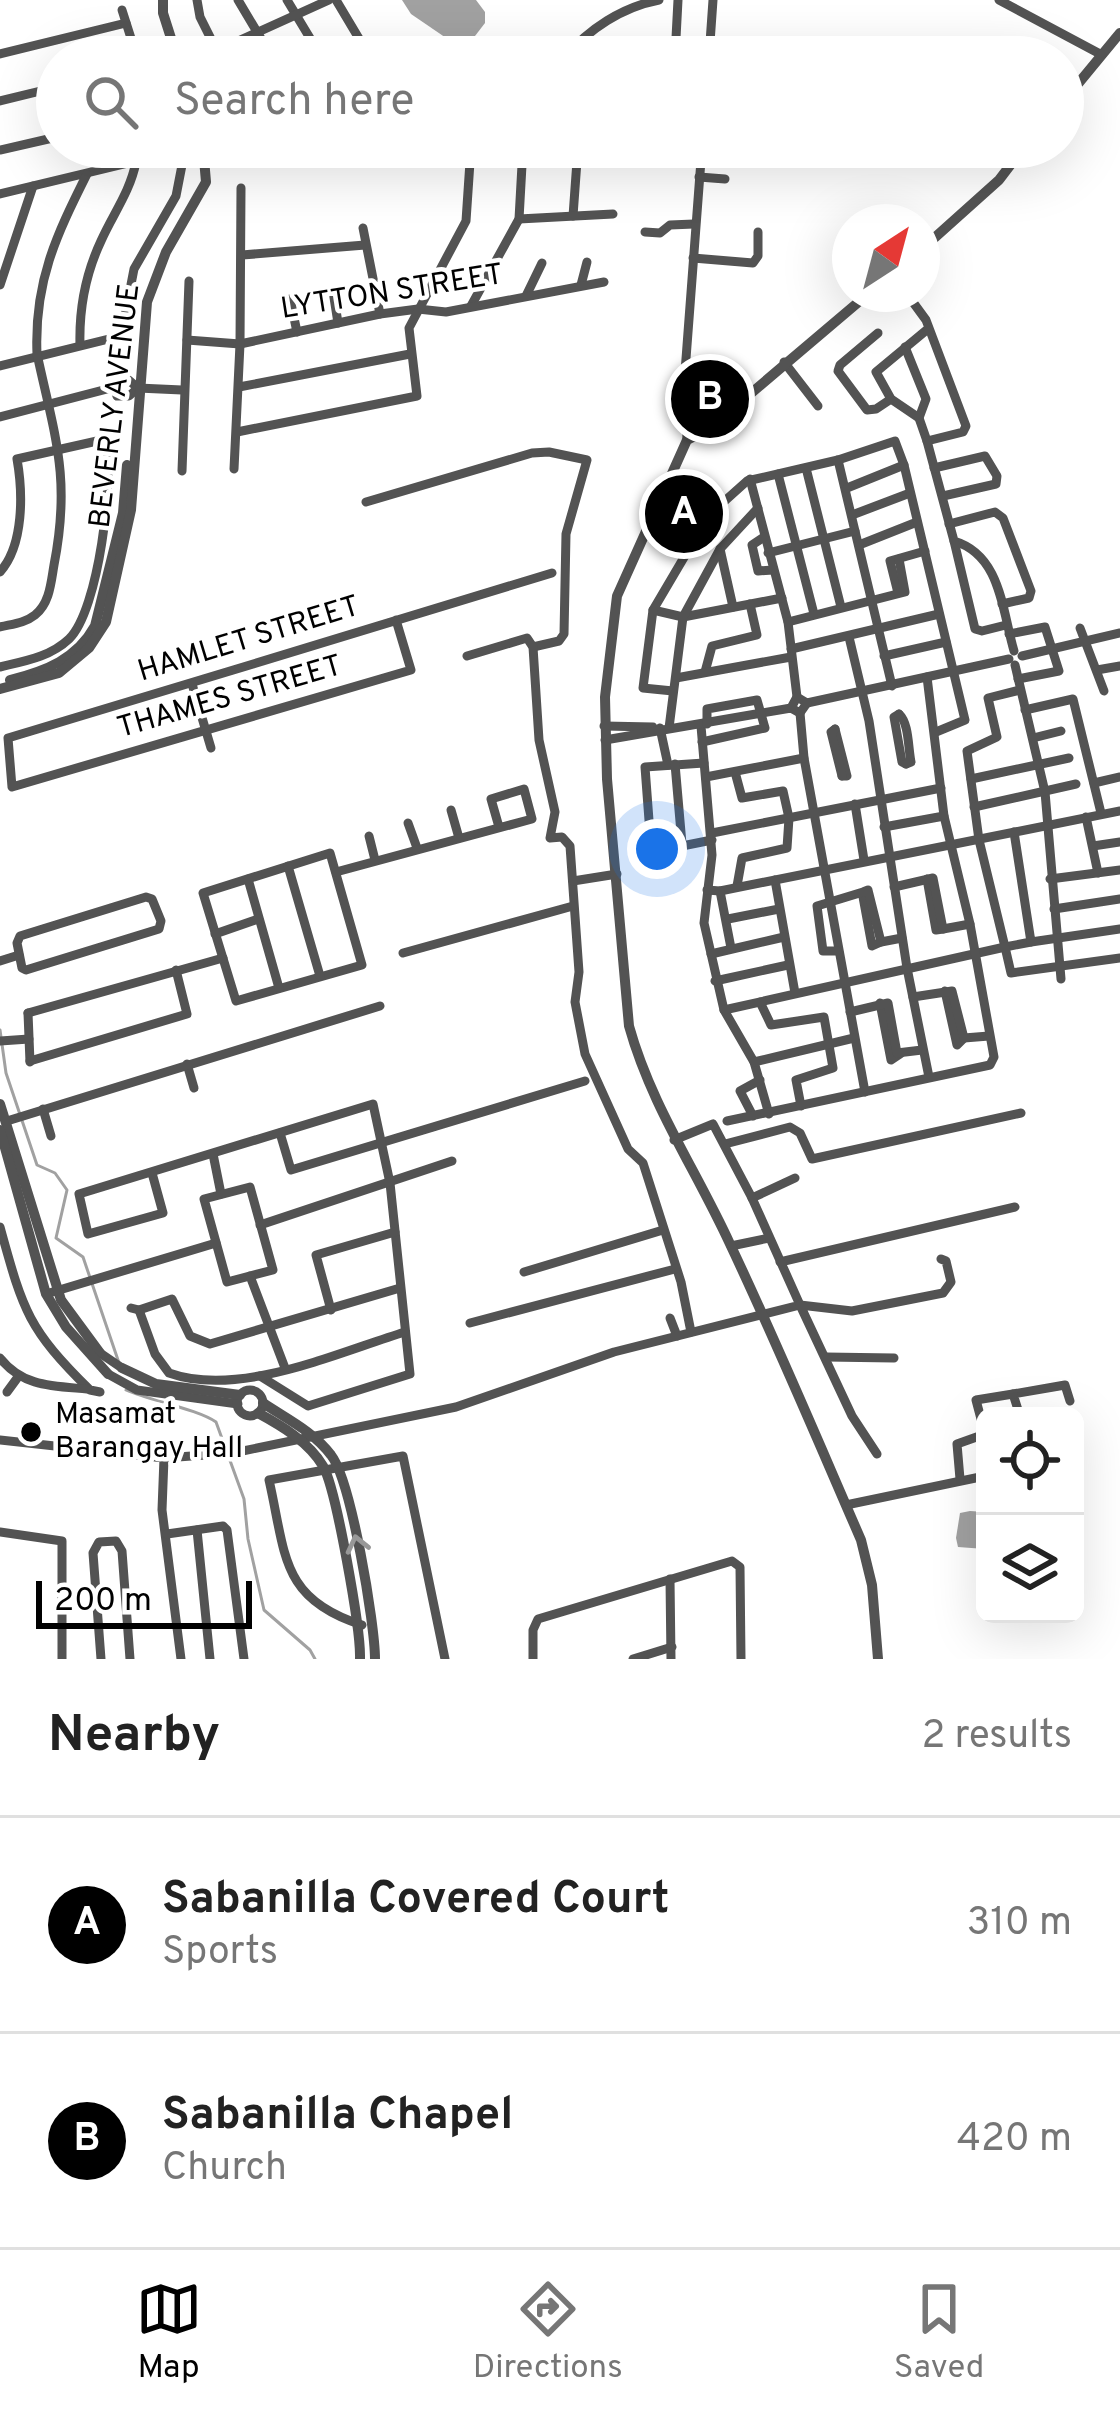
<!DOCTYPE html>
<html lang="en">
<head>
<meta charset="utf-8">
<style>
	body { margin:0; font-family:Overpass,sans-serif; background:#f6f6f6; color:#222 }
	.controls { position:absolute; right:36px; bottom:36px; display:grid; overflow:hidden; border-radius:18px; box-shadow:0 12px 48px #0002 }
	.controls button { width:108px; height:108px; display:grid; place-items:center; padding:0; border:0; border-bottom:3px solid #e0e0e0; background:#fff; color:#222; font:60px sans-serif }
	.compass { position:absolute; left:832px; top:204px; width:108px; height:108px; border-radius:50%; background:#fff; box-shadow:0 12px 48px #0002; rotate:36deg }
	.scale { position:absolute; left:36px; bottom:30px; width:216px; box-sizing:border-box; padding-left:12px; border:6px solid #000; border-top:0; font-size:33px; line-height:42px; white-space:nowrap; color:#000; -webkit-text-stroke:9px #fff; paint-order:stroke }
	.you { position:absolute; left:657px; top:849px; width:42px; height:42px; margin:-30px; border:9px solid #fff; border-radius:50%; background:#1a73e8; box-shadow:0 0 0 18px #1a73e833 }
	.badge { display:grid; place-items:center; width:78px; height:78px; border-radius:50%; background:#000; color:#fff; font-size:39px; font-weight:700 }
	.pin { position:absolute; translate:-50% -50%; border:6px solid #fff; box-shadow:0 3px 12px #0006 }
	.list { margin:0; padding:0; list-style:none }
	h2 { display:flex; justify-content:space-between; align-items:center; height:156px; margin:0; padding:0 48px; font-size:51px }
	h2 small { font-size:39px; font-weight:400; color:#767676 }
	.list li { display:grid; grid-template-columns:78px 1fr auto; gap:36px; align-items:center; box-sizing:border-box; height:216px; padding:0 48px; border-top:3px solid #e0e0e0 }
	.list b { display:block; font-size:45px; white-space:nowrap }
	.list p { margin:0; font-size:39px; white-space:nowrap; color:#767676 }
	.list em { font-size:39px; font-style:normal; color:#767676 }
	.icon { flex:none; width:66px; height:66px; fill:none; stroke:currentColor; stroke-width:2; stroke-linecap:round; stroke-linejoin:round }
	.map { position:relative; flex:none; width:1120px; height:1659px; overflow:hidden }
	.search { position:absolute; background:#fff; box-shadow:0 12px 48px #0002; left:36px; right:36px; top:36px; height:132px; display:flex; align-items:center; gap:30px; box-sizing:border-box; padding:0 42px; border-radius:66px; color:#767676; font-size:45px }
	.sheet { height:588px; background:#fff }
	nav { display:flex; justify-content:space-around; align-items:center; box-sizing:border-box; height:168px; border-top:3px solid #e0e0e0; background:#fff; font-size:33px; color:#767676 }
	nav a { display:grid; justify-items:center; gap:6px }
	nav .on { color:#000 }
	.map>svg:first-child { display:block }
	.water { fill:#a1a1a1 }
	.lines { fill:none; stroke-linecap:round; stroke-linejoin:round }
	.stream { stroke:#a1a1a1; stroke-width:3 }
	.minor { stroke:#535353; stroke-width:9 }
	.tertiary { stroke:#535353; stroke-width:10 }
	.oneway { stroke:#989898 }
	.poi-dot { fill:#000; stroke:#fff; stroke-width:4.5 }
	.labels { text-anchor:middle; dominant-baseline:central; stroke-width:9; stroke-linejoin:round; paint-order:stroke }
	.street-label { font-size:30px; fill:#000; stroke:#fff }
	.poi-label { font-size:30px; fill:#000; stroke:#fff; text-anchor:start }
</style>
</head>
<body>
<div class="map">
<svg width="1120" height="1659" viewBox="0 0 1120 1659">
	<rect width="100%" height="100%" fill="#fff"/>
	<g class="water">
		<polygon points="402,0 476,0 485,12 485,23 475,36 452,42 411,14"/>
		<polygon points="970,1511 985,1512 985,1549 958,1547 956,1538 960,1513"/>
	</g>
	<g class="lines">
		<g class="stream">
			<polyline points="0,1030 6,1073 37,1165 55,1173 67,1190 56,1238 83,1257 119,1363"/>
			<path d="M126,1390C151,1401 197,1409 216,1422L244,1499L248,1539L264,1610L310,1650L315,1659"/>
		</g>
		<g class="minor">
			<polyline points="197,0 200,17 220,57"/>
			<polyline points="238,0 272,57"/>
			<polyline points="287,0 319,53"/>
			<polyline points="336,0 370,57"/>
			<polyline points="999,0 1102,55"/>
			<polyline points="122,10 137,57"/>
			<polyline points="0,54 126,23"/>
			<polyline points="203,57 329,0"/>
			<path d="M565,57C589,29 622,7 659,0"/>
			<polyline points="675,57 678,0"/>
			<polyline points="709,57 713,0"/>
			<polyline points="0,101 57,87"/>
			<polyline points="265,147 267,152"/>
			<polyline points="230,149 233,147"/>
			<polyline points="577,149 659,155 669,147"/>
			<polyline points="0,150 57,137"/>
			<polyline points="699,177 725,179"/>
			<polyline points="0,194 174,152 183,160 176,196 134,269 121,336 0,366"/>
			<polyline points="573,216 578,147"/>
			<polyline points="519,219 613,214"/>
			<polyline points="363,228 380,314"/>
			<polyline points="645,232 660,233 670,225 694,224"/>
			<polyline points="242,255 365,245"/>
			<polyline points="693,258 753,263 758,256 758,232"/>
			<polyline points="0,285 33,186"/>
			<polyline points="581,285 587,262"/>
			<polyline points="333,291 338,323"/>
			<polyline points="907,294 926,320 966,426 963,432 927,441 919,418 891,399 876,372 929,328"/>
			<polyline points="526,296 542,263"/>
			<polyline points="290,299 297,332"/>
			<polyline points="471,306 519,219 523,147"/>
			<polyline points="878,333 840,365 838,371 867,410 876,409 891,399"/>
			<polyline points="187,340 240,344 380,314 418,309 446,312 604,282"/>
			<path d="M80,345C79,309 86,273 101,241C113,214 130,192 136,162"/>
			<polyline points="905,347 926,399 919,418"/>
			<polyline points="784,362 818,406"/>
			<polygon points="125,377 138,388 129,396 117,396 113,384"/>
			<polyline points="239,387 410,354"/>
			<polyline points="138,388 182,390"/>
			<polyline points="0,417 111,388"/>
			<polyline points="237,432 417,396 409,328 466,221 471,147"/>
			<polyline points="687,440 685,372 702,147"/>
			<path d="M927,441L954,541C1001,555 1002,610 1014,651"/>
			<polyline points="838,460 892,686"/>
			<polyline points="806,468 841,607"/>
			<polyline points="934,468 985,456 997,476 996,484 943,496"/>
			<polyline points="234,469 240,344 241,188"/>
			<polyline points="182,471 189,281"/>
			<polyline points="778,474 814,614"/>
			<polyline points="750,479 788,622 797,697"/>
			<polyline points="847,488 904,465"/>
			<polyline points="366,502 532,453 549,452 587,460 566,534 564,634 559,641 533,647"/>
			<polyline points="852,515 910,493"/>
			<polyline points="949,524 995,512 1003,518 1031,591 1029,598 1002,604"/>
			<polyline points="764,537 752,545 758,571 773,570"/>
			<polyline points="954,541 975,629 982,631 1006,625"/>
			<polyline points="859,545 917,522"/>
			<polyline points="720,549 733,607"/>
			<polyline points="768,553 855,531"/>
			<path d="M0,572C24,545 23,493 17,459L106,439C114,479 99,610 69,639C50,657 25,661 0,667"/>
			<polyline points="898,593 890,561 925,551"/>
			<polyline points="653,610 683,617 782,598"/>
			<path d="M396,620L411,670L12,787L8,738C190,684 370,628 552,573"/>
			<polyline points="788,622 905,592 899,559"/>
			<path d="M0,627C12,624 25,623 35,615C50,603 51,582 54,565C71,478 55,437 37,354C34,282 56,236 87,174"/>
			<polyline points="1080,628 1104,691"/>
			<polyline points="1009,634 1045,627 1059,671 1018,679"/>
			<polyline points="849,637 869,721 907,968 929,1077"/>
			<polyline points="791,649 939,614"/>
			<polyline points="467,656 527,638 533,647 539,740 555,812 550,838 562,837 570,846 579,972 575,1002 585,1054 628,1149 643,1163 681,1282 691,1332"/>
			<polyline points="884,656 946,642"/>
			<polyline points="1022,656 1120,633"/>
			<polyline points="1015,665 1045,792 1061,979"/>
			<polyline points="1097,670 1120,666"/>
			<polyline points="705,672 712,646 757,635 750,604"/>
			<polyline points="676,678 791,657"/>
			<polyline points="192,684 211,748"/>
			<polyline points="1020,690 988,698 997,737 967,751 979,840 1005,947 1031,942"/>
			<polyline points="673,691 643,688 653,610 709,515 747,481 838,460 895,441 904,465 965,720 936,732"/>
			<polyline points="807,703 1009,659"/>
			<polyline points="1025,710 1073,699 1101,813"/>
			<polyline points="800,713 804,758 865,1092"/>
			<polyline points="899,714 894,717 902,762 906,764"/>
			<path d="M899,714C909,723 908,747 911,762L906,764"/>
			<polyline points="604,726 653,727"/>
			<polyline points="701,726 712,855 704,923 724,1010 754,1062 769,1114"/>
			<polyline points="660,728 668,765"/>
			<polyline points="669,728 683,617 720,549 758,508"/>
			<polyline points="835,729 847,776 842,776"/>
			<polyline points="835,729 831,732 842,776"/>
			<polyline points="1033,738 1061,731"/>
			<polyline points="605,740 791,708 800,713 807,703 797,697 791,708"/>
			<polyline points="702,742 765,728 757,700 707,709 707,724"/>
			<polyline points="704,763 645,767 651,847 657,851 712,840"/>
			<polyline points="675,764 682,844"/>
			<polyline points="735,772 742,798 783,791 789,818 787,848 742,858 737,886"/>
			<polyline points="706,777 804,758"/>
			<polyline points="971,779 1069,758"/>
			<polyline points="1094,783 1120,777"/>
			<polyline points="855,804 864,860"/>
			<polyline points="974,807 1076,784"/>
			<polyline points="451,810 459,838"/>
			<polyline points="1086,817 1098,873"/>
			<polyline points="408,823 417,848"/>
			<polyline points="884,827 944,816"/>
			<polyline points="1014,832 1031,942 1120,929"/>
			<polyline points="712,833 941,788"/>
			<polyline points="369,836 375,860"/>
			<polyline points="1093,846 1120,842"/>
			<polygon points="330,853 362,965 236,1001 203,893"/>
			<polyline points="288,866 320,976"/>
			<polyline points="336,872 532,819 524,789 491,799 499,827"/>
			<polyline points="248,879 279,988"/>
			<polyline points="927,879 936,930 943,929"/>
			<polyline points="1050,879 1120,870"/>
			<polyline points="775,880 795,993"/>
			<polyline points="573,881 617,874"/>
			<polyline points="894,887 933,878 943,929 970,924"/>
			<polyline points="707,890 720,891 1120,811"/>
			<polyline points="720,891 731,948"/>
			<polygon points="146,897 152,899 161,921 159,929 26,970 22,968 17,943 20,936"/>
			<polyline points="863,897 872,946 881,942"/>
			<polyline points="1054,909 1120,899"/>
			<polyline points="728,919 779,909"/>
			<polyline points="215,934 258,919"/>
			<polyline points="837,951 823,951 817,906 863,892 868,890 881,942 902,938"/>
			<polyline points="403,953 573,906"/>
			<polyline points="711,954 784,937"/>
			<polyline points="0,961 19,955"/>
			<polyline points="715,981 788,965"/>
			<polyline points="945,991 957,1045 964,1038"/>
			<polyline points="913,997 952,991 964,1038 989,1036"/>
			<polyline points="760,1002 771,1025 824,1017 833,1068 796,1080 801,1106"/>
			<polyline points="880,1003 891,1060 900,1054"/>
			<polyline points="724,1010 1005,947 1011,973 1120,958"/>
			<polyline points="850,1012 888,1003 897,1053 922,1050"/>
			<polyline points="28,1013 223,958"/>
			<polyline points="28,1013 30,1062"/>
			<polyline points="0,1041 29,1039"/>
			<polyline points="30,1061 187,1014 176,970"/>
			<polyline points="754,1062 854,1038"/>
			<polyline points="187,1064 194,1088"/>
			<polyline points="43,1109 51,1136"/>
			<polyline points="753,1116 740,1091 760,1080"/>
			<polyline points="7,1121 380,1006"/>
			<polyline points="727,1121 990,1065 994,1057 970,924 944,816 927,677"/>
			<polyline points="280,1133 291,1170 585,1081"/>
			<polyline points="725,1144 790,1127 800,1133 812,1159 1021,1113"/>
			<polyline points="213,1154 221,1194"/>
			<polyline points="152,1173 163,1213 88,1234 79,1194 373,1104 390,1183 410,1374 308,1406 260,1376"/>
			<polygon points="250,1187 273,1270 227,1282 204,1199"/>
			<polyline points="752,1198 795,1178"/>
			<polyline points="260,1225 452,1161"/>
			<path d="M0,1227C23,1310 27,1328 90,1390L100,1392"/>
			<polyline points="731,1246 769,1238"/>
			<polyline points="780,1262 1015,1207"/>
			<polyline points="524,1272 663,1230"/>
			<polyline points="250,1276 285,1368"/>
			<polyline points="46,1294 216,1243"/>
			<polyline points="131,1308 139,1310 172,1299 190,1336 210,1344 400,1288"/>
			<path d="M139,1310L155,1354L169,1373C239,1398 336,1353 405,1332"/>
			<polyline points="331,1310 316,1255 395,1232"/>
			<polyline points="670,1318 677,1336"/>
			<polyline points="470,1323 675,1269"/>
			<polyline points="100,1353 122,1368"/>
			<polyline points="826,1357 894,1358"/>
			<path d="M0,1358C23,1387 53,1386 87,1389"/>
			<polyline points="108,1374 137,1390 238,1404"/>
			<circle cx="250" cy="1403" r="13"/>
			<polyline points="7,1392 18,1377"/>
			<polyline points="1020,1416 1013,1394 1065,1385 1070,1401"/>
			<polyline points="0,1440 164,1458 233,1453 456,1407 614,1352 800,1305 752,1198 713,1124 674,1140"/>
			<polyline points="877,1454 852,1416 800,1305 852,1311 943,1293 951,1282 946,1261 941,1259"/>
			<polyline points="164,1458 162,1510 181,1659"/>
			<polyline points="960,1479 957,1444 985,1434 976,1400 1013,1394"/>
			<polyline points="846,1505 985,1476"/>
			<polyline points="197,1530 210,1659"/>
			<polyline points="0,1532 62,1541 62,1659"/>
			<polyline points="167,1534 223,1526 227,1530 244,1659"/>
			<polyline points="670,1579 671,1659"/>
			<path d="M362,1625C280,1599 286,1554 269,1480L403,1456L445,1659"/>
			<polyline points="101,1659 93,1553 99,1542 116,1541 122,1551 130,1659"/>
			<polyline points="533,1659 533,1630 538,1619 732,1561 740,1567 741,1659"/>
			<polyline points="633,1659 672,1647"/>
		</g>
		<g class="tertiary">
			<polyline points="163,0 163,13 177,57"/>
			<polyline points="1063,102 1120,33"/>
			<polyline points="922,249 999,180 1024,147"/>
			<path d="M868,294L710,428L687,440L617,596L605,697L607,779L629,1026C651,1105 696,1170 730,1244C776,1341 818,1441 861,1540L872,1585L878,1659"/>
			<path d="M10,680C46,671 77,659 95,626L123,513L127,465"/>
			<polyline points="0,689 59,673 89,648 106,622 131,510 147,302 166,252 206,182 203,147"/>
			<polyline points="0,1104 61,1300 100,1353"/>
			<polyline points="0,1130 46,1294 66,1327 108,1374"/>
			<polyline points="122,1368 156,1384 240,1395"/>
			<path d="M263,1403C287,1419 314,1432 331,1455C351,1480 375,1624 375,1659"/>
			<path d="M258,1413C282,1426 309,1442 323,1466C336,1488 361,1630 360,1659"/>
		</g>
	</g>
	<defs><path id="oneway-chevron" d="M-2-3.5L2.5 0L-2 3.5" fill="none" stroke-width="1.6" stroke-linecap="round" stroke-linejoin="round" transform="scale(3)"/></defs>
	<use class="oneway" href="#oneway-chevron" transform="translate(357 1544) rotate(-103)"/>
	<circle class="poi-dot" cx="31" cy="1432" r="12"/>
	<g class="labels">
		<g class="street-label">
			<text transform="translate(392 293) rotate(-9)">LYTTON STREET</text>
			<text transform="translate(116 406) rotate(-83)">BEVERLY AVENUE</text>
			<text transform="translate(249 640) rotate(-17)">HAMLET STREET</text>
			<text transform="translate(230 698) rotate(-16)">THAMES STREET</text>
		</g>
		<g class="poi-label">
			<text x="55" y="1415">Masamat<tspan x="55" dy="34">Barangay Hall</tspan></text>
		</g>
	</g>
</svg>
<div class="controls">
<button><svg class="icon" aria-label="locate" viewBox="0 0 24 24"><circle cx="12" cy="12" r="6"/><path d="M12 2v4M12 18v4M2 12h4M18 12h4"/></svg></button>
<button><svg class="icon" aria-label="layers" viewBox="0 0 24 24"><path d="M12 4l9 5-9 5-9-5zM3 14l9 5 9-5"/></svg></button>
</div>
<svg class="compass" viewBox="-18 -18 36 36"><path d="M0-13l5 13h-10z" fill="#e53935"/><path d="M0 13l5-13h-10z" fill="#767676"/></svg>
<div class="scale">200 m</div>
<div class="you"></div>
<div class="pin badge" style="left:684px;top:514px">A</div>
<div class="pin badge" style="left:710px;top:399px">B</div>
<div class="search"><svg class="icon" aria-label="search" viewBox="0 0 24 24"><circle cx="10" cy="10" r="6"/><path d="M15 15l6 6"/></svg>Search here</div>
</div>
<section class="sheet">
<h2>Nearby<small>2 results</small></h2>
<ul class="list">
<li><span class="badge">A</span><div><b>Sabanilla Covered Court</b><p>Sports</p></div><em>310 m</em></li>
<li><span class="badge">B</span><div><b>Sabanilla Chapel</b><p>Church</p></div><em>420 m</em></li>
</ul>
</section>
<nav>
<a class="on"><svg class="icon" aria-label="map" viewBox="0 0 24 24"><path d="M3 6l6-2 6 2 6-2v14l-6 2-6-2-6 2zM9 4v14M15 6v14"/></svg>Map</a>
<a><svg class="icon" aria-label="directions" viewBox="0 0 24 24"><path d="M12 3l9 9-9 9-9-9zM9 14v-3h6M13 9l2 2-2 2"/></svg>Directions</a>
<a><svg class="icon" aria-label="saved" viewBox="0 0 24 24"><path d="M7 4h10v16l-5-4-5 4z"/></svg>Saved</a>
</nav>
</body>
</html>
